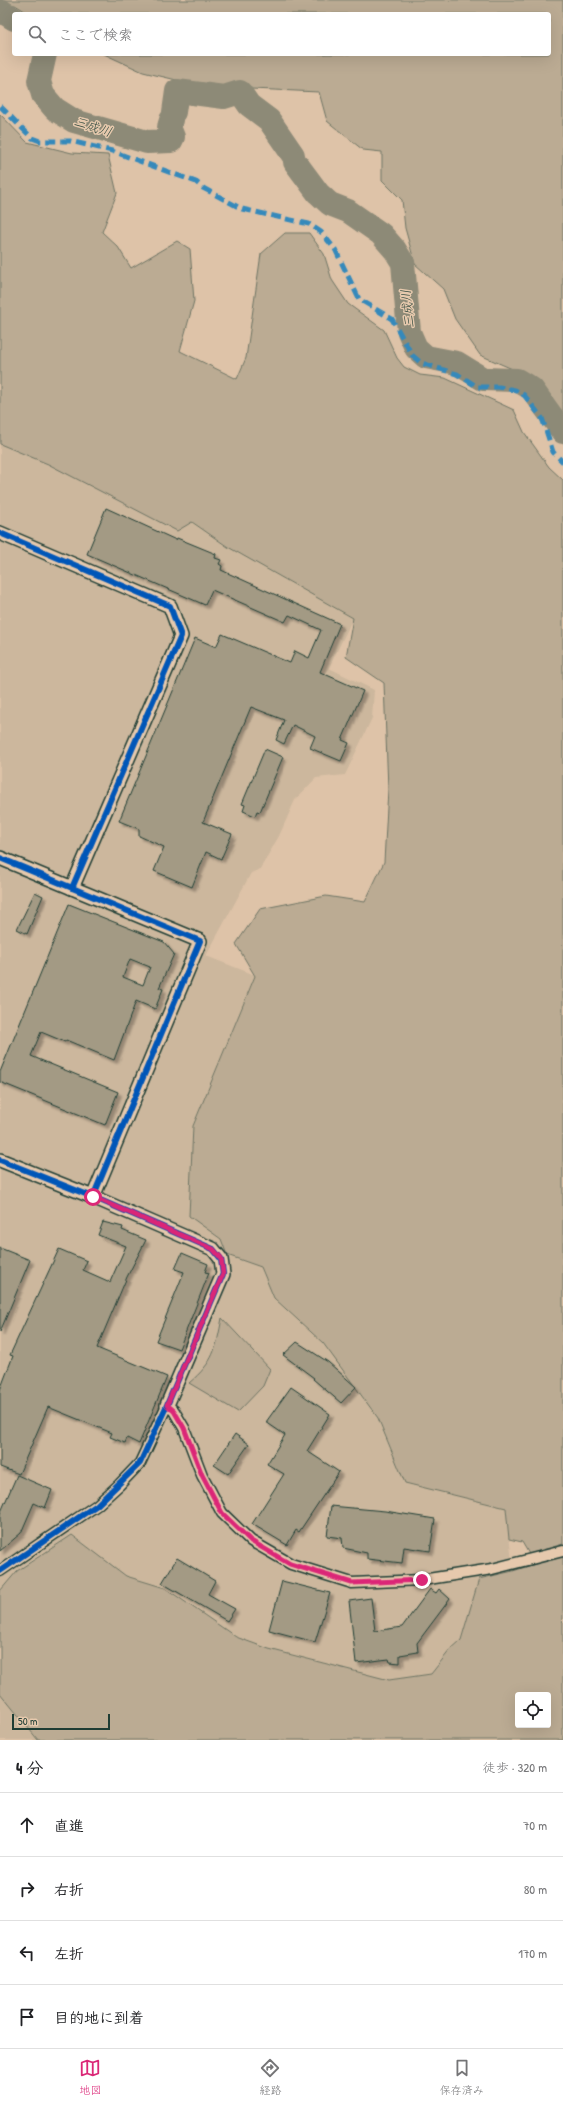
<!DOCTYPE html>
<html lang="ja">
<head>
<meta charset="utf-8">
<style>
	body { margin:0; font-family:"Patrick Hand","Klee One",sans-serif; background:#f6f6f6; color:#202124 }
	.controls { position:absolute; right:12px; bottom:12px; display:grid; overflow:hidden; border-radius:4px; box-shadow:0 4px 16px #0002 }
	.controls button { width:36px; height:36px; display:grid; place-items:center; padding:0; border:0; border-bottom:1px solid #e0e0e0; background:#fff; color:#202124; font:20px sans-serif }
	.scale { position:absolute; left:12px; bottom:10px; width:98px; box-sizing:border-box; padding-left:4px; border:2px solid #1f3d34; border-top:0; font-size:11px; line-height:14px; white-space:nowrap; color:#1f3d34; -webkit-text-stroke:3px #e6c9ad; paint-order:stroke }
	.stop { position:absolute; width:12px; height:12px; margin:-9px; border:3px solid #db2777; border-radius:50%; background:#fff }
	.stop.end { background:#db2777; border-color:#fff; box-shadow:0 1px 4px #0008 }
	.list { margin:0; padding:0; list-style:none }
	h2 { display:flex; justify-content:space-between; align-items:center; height:52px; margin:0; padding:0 16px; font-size:17px }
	h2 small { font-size:13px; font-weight:400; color:#757577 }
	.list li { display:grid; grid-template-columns:26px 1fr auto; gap:12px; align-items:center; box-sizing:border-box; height:64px; padding:0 16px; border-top:1px solid #e0e0e0 }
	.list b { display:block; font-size:15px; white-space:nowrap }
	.list em { font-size:13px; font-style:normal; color:#757577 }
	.icon { flex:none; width:22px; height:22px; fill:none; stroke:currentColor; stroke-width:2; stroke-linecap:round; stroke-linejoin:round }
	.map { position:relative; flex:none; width:563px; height:1740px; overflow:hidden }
	.search { position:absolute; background:#fff; box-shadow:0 4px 16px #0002; left:12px; right:12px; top:12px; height:44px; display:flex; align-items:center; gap:10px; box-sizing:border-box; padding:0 14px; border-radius:4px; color:#757577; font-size:15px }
	.sheet { height:308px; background:#fff }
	nav { display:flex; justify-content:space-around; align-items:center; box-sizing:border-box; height:56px; border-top:1px solid #e0e0e0; background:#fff; font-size:11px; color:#757577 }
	nav a { display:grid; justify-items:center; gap:2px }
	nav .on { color:#db2777 }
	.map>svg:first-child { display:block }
	.built { fill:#ccb79d }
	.green { fill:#bbab93; stroke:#6d7464; fill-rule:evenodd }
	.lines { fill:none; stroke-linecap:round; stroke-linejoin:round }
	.river { stroke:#8d8a77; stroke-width:24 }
	.building { fill:#a39a84; stroke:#1f3d34; fill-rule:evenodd; filter:url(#shadow) }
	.minor-casing { stroke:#1f3d34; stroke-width:13 }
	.tertiary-casing { stroke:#1f3d34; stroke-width:16 }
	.minor { stroke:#e6c9ad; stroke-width:10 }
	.tertiary { stroke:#e6c9ad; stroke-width:13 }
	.quiet { stroke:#3589bb; stroke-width:5; stroke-dasharray:10 5; stroke-linecap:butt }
	.cycleway-casing { stroke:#e6c9ad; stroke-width:8 }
	.cycleway { stroke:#0057b8; stroke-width:6 }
	.route { stroke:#db2777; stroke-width:5 }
	.labels { text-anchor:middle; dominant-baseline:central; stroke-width:3; stroke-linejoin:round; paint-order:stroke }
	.water-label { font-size:13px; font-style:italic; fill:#2a453b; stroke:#e6c9ad }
</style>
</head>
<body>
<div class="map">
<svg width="563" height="1740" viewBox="0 0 563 1740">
	<defs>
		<filter id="shadow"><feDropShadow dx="3.5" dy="3.5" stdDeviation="1" flood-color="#0004"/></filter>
	</defs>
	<rect width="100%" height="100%" fill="#dec3a8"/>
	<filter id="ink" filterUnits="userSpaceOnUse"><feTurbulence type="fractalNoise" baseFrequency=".025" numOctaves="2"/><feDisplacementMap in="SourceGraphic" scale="8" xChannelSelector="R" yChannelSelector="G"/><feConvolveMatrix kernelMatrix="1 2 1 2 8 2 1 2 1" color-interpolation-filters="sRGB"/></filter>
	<g filter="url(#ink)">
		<g class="built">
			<polygon points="0,444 192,522 228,547 353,618 329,668 374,690 372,718 345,775 316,778 295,800 279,836 260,869 251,873 206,956 255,975 193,1126 189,1215 221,1239 228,1255 261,1267 274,1298 323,1343 378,1418 405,1483 506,1508 513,1571 479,1579 461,1640 450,1650 431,1674 389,1680 269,1649 236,1637 165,1588 126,1576 72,1535 17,1571 0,1591"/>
			<polygon points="0,1693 1,1694 38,1740 0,1740"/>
		</g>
		<g class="green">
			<polygon points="0,0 563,0 563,444 558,438 533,389 517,371 480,355 455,319 443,289 415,264 405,228 402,200 382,180 382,152 363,150 327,121 319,92 206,87 143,72 104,54 549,54 549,14 30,14 15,5 0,4"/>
			<polygon points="0,114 27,142 72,153 108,155 117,193 102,232 118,247 131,268 177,241 190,249 194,301 180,351 237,379 246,358 261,254 285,233 309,233 324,254 332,280 348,304 384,330 397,358 404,367 420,375 445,378 514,410 524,432 549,467 563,480 563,1544 529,1554 522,1542 509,1539 506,1508 405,1483 378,1418 323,1343 274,1298 261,1267 227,1255 221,1239 189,1216 193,1126 255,976 236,944 260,909 326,896 365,902 384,862 388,789 384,683 346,657 353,618 228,547 192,522 177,531 48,464 0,444"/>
			<path d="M222,1318L270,1369L263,1386L238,1412L189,1383C214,1362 216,1349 222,1318Z"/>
			<path d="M72,1535L126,1576L165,1588L236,1637L269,1649L389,1680L431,1674L450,1650L461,1640L479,1579L513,1571L563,1555V1619L561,1620L563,1622V1740H38L0,1693V1591L17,1571ZM518,1695H548V1725H518Z"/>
		</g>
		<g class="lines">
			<g class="river">
				<polyline points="0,10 14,19"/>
				<polyline points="45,54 39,81 43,95 55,109 74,121 147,142 171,141 173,137 169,127 171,120"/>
				<polyline points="174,112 177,91 224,97 240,92 249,105 269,120 293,155"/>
				<polyline points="295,162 318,193 330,204 348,211 381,234 395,250 403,263 409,332 416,348 426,357 457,363 483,379 517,380 532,389 563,432"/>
			</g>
		</g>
		<g class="building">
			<polygon points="106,508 176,540 177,538 216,554 215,558 221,560 219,564 222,566 221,570 340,624 320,672 363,691 342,740 349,743 341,761 310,748 315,736 293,725 284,744 276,740 284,720 251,707 203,822 232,834 221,859 206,852 192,887 154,871 164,847 139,836 139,829 119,821 195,638 216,647 222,634 290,663 295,651 309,658 321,630 289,615 285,622 212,590 205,605 87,554"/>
			<polygon points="265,749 283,757 260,812 257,811 255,816 243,811 245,805 242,804"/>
			<polygon points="35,892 43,896 27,934 17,929"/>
			<path d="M69,904L164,942L174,954L159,988L163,989L155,1009L136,1001L114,1060L66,1040L65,1042L41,1032L31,1056L118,1092L105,1125L0,1082V1072ZM130,959L150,967L143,985L123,977Z"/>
			<polygon points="103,1222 123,1227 122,1230 146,1240 127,1277 97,1348 167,1377 139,1444 127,1438 125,1443 110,1437 112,1433 48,1407 19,1474 0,1467 0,1390 13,1356 10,1355 59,1249 87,1261 83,1270 110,1282 126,1246 98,1235"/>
			<polygon points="0,1248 30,1260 0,1332"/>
			<polygon points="182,1253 208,1264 205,1272 209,1273 179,1349 156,1341 184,1272 175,1269"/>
			<polygon points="297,1342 328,1362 356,1387 341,1403 313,1379 314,1378 283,1355"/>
			<polygon points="291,1387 330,1414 307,1451 339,1472 299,1532 296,1530 287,1545 252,1524 284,1474 267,1464 285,1435 266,1422"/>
			<polygon points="235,1434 249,1444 228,1474 214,1465"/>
			<polygon points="17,1475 52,1490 45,1508 34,1503 21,1533 0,1551 0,1514"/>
			<polygon points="331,1506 385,1511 435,1519 430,1551 404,1547 402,1563 367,1559 367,1553 343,1548 342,1538 327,1536"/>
			<polygon points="177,1558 215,1581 208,1594 235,1609 227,1621 162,1583"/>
			<polygon points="282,1581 330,1593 315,1642 269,1630"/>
			<polygon points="430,1589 436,1593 439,1589 450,1599 417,1643 418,1652 400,1655 400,1663 390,1662 389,1659 356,1663 349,1601 371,1598 375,1631 402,1627"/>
		</g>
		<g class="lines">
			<g class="minor-casing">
				<polyline id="minor" points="0,1571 97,1505 119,1485 140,1463 167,1405 174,1411 184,1428 202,1475 222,1513 251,1541 291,1564 352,1583 422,1580 492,1569 563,1551"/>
			</g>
			<g class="tertiary-casing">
				<g id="tertiary">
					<polyline points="0,533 170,606 181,636 72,888"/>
					<polyline points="0,858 200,941 93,1197"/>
					<polyline points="0,1160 93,1197 213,1249 221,1259 223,1274 167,1405"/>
				</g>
			</g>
			<use href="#minor" class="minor"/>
			<use href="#tertiary" class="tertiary"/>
			<polyline class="quiet" points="0,106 32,138 40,141 70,141 112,151 196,182 203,188 242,209 309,224 321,232 335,249 359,299 392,319 412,355 421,363 457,374 478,387 499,387 515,390 524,395 542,418 553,452 563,462"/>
			<g class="cycleway-casing">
				<g id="cycleway">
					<polyline points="0,533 170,606 181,636 72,888"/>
					<polyline points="0,858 200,941 93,1197"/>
					<polyline points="0,1160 93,1197 213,1249 221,1259 223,1274 167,1405 140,1463 97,1505 0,1571"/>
				</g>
			</g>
			<use href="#cycleway" class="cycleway"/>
		</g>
	</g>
	<g class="lines" filter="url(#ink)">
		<polyline class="route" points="93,1197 213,1249 221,1258 223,1274 167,1405 174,1411 184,1428 202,1475 222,1513 251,1541 290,1564 352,1583 422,1580"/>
	</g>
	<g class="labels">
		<g class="water-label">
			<text transform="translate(93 126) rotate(18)">三成川</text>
			<text transform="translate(407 309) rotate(-96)">三成川</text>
		</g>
	</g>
</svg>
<div class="controls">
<button><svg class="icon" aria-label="locate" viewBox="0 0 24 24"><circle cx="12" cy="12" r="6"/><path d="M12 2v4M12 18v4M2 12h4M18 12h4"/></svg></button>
</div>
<div class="scale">50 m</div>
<div class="stop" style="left:93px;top:1197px"></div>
<div class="stop end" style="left:422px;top:1580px"></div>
<div class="search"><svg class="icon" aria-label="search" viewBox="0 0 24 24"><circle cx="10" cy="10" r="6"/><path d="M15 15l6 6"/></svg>ここで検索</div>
</div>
<section class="sheet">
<h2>4 分<small>徒歩 · 320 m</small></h2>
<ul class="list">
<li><svg class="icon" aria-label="ahead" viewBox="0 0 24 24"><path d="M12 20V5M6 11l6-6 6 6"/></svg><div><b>直進</b></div><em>70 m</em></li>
<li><svg class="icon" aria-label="right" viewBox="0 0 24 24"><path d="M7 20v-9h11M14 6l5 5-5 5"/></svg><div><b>右折</b></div><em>80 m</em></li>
<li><svg class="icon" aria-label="left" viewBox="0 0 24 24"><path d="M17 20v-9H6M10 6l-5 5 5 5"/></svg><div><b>左折</b></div><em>170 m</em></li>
<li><svg class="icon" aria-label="arrive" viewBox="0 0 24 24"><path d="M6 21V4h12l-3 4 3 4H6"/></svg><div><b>目的地に到着</b></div></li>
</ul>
</section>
<nav>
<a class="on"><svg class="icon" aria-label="map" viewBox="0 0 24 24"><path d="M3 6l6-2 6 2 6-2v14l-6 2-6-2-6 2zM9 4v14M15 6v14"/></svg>地図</a>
<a><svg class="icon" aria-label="directions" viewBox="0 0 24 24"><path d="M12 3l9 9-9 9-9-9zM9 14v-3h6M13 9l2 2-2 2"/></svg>経路</a>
<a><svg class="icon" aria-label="saved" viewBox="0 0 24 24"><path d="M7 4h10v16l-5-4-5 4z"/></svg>保存済み</a>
</nav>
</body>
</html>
